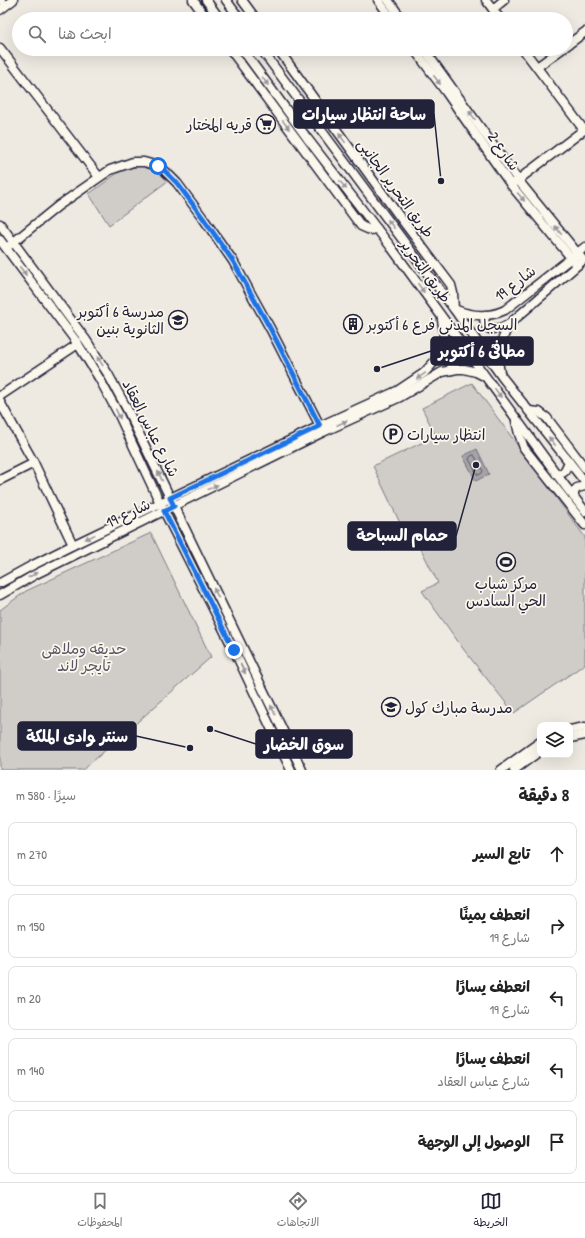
<!DOCTYPE html>
<html lang="ar">
<head>
<meta charset="utf-8">
<style>
	body { margin:0; font-family:"Patrick Hand","Playpen Sans Arabic",sans-serif; background:#f6f6f6; color:#222; direction:rtl }
	.controls { position:absolute; right:12px; bottom:12px; display:grid; overflow:hidden; border-radius:8px; box-shadow:0 4px 16px #0002 }
	.controls button { width:36px; height:36px; display:grid; place-items:center; padding:0; border:0; border-bottom:1px solid #e0e0e0; background:#fff; color:#222; font:20px sans-serif }
	.stop { position:absolute; width:12px; height:12px; margin:-9px; border:3px solid #1a73e8; border-radius:50%; background:#fff }
	.stop.end { background:#1a73e8; border-color:#fff; box-shadow:0 1px 4px #0008 }
	.list { margin:0; padding:0; list-style:none }
	h2 { display:flex; justify-content:space-between; align-items:center; height:52px; margin:0; padding:0 16px; font-size:17px }
	h2 small { font-size:13px; font-weight:400; color:#767676 }
	.list li { display:grid; grid-template-columns:26px 1fr auto; gap:12px; align-items:center; box-sizing:border-box; height:64px; margin:0 8px 8px; padding:0 8px; border:1px solid #e0e0e0; border-radius:8px }
	.list b { display:block; font-size:15px; white-space:nowrap }
	.list p { margin:0; font-size:13px; white-space:nowrap; color:#767676 }
	.list em { font-size:13px; font-style:normal; color:#767676 }
	.icon { flex:none; width:22px; height:22px; fill:none; stroke:currentColor; stroke-width:2; stroke-linecap:round; stroke-linejoin:round }
	.map { position:relative; flex:none; width:585px; height:770px; overflow:hidden; direction:ltr }
	.search { position:absolute; background:#fff; box-shadow:0 4px 16px #0002; left:12px; right:12px; top:12px; height:44px; display:flex; align-items:center; gap:10px; box-sizing:border-box; padding:0 14px; border-radius:22px; color:#767676; font-size:15px }
	.sheet { height:412px; background:#fff }
	nav { display:flex; justify-content:space-around; align-items:center; box-sizing:border-box; height:56px; border-top:1px solid #e0e0e0; background:#fff; font-size:11px; color:#767676 }
	nav a { display:grid; justify-items:center; gap:2px }
	nav .on { color:#22223b }
	.map>svg:first-child { display:block }
	.green { fill:#d0cdc9; stroke:#797882 }
	.water { fill:#a6a3a7; stroke:#716f7c }
	.lines { fill:none; stroke-linecap:round; stroke-linejoin:round }
	.shore { stroke:#575666; stroke-width:1 }
	.minor-casing { stroke:#22223b; stroke-width:11 }
	.minor { stroke:#fbf7ec; stroke-width:8 }
	.oneway { fill:#99979c }
	.route { stroke:#1a73e8; stroke-width:5 }
	.labels { text-anchor:middle; dominant-baseline:central; stroke-width:3.5; stroke-linejoin:round; paint-order:stroke }
	.poi-label { font-size:15px; fill:#22223b; stroke:#fbf7ec; text-anchor:start }
	.street-label { font-size:15px; fill:#22223b; stroke:#fbf7ec }
	.park-label { font-size:15px; fill:#565566; stroke:#fbf7ec }
	.leader { fill:none; stroke:#22223b; stroke-width:1.5 }
	.callout-dot { fill:#22223b; stroke:#fbf7ec; stroke-width:1.5 }
	.callout { fill:#22223b; stroke:#22223b; stroke-width:1.5 }
	.callout-label { font-size:16px; text-anchor:middle; font-weight:bold; fill:#fff }
</style>
</head>
<body>
<div class="map">
<svg width="585" height="770" viewBox="0 0 585 770">
	<rect width="100%" height="100%" fill="#eeeae2"/>
	<filter id="ink" filterUnits="userSpaceOnUse"><feTurbulence type="fractalNoise" baseFrequency=".025" numOctaves="2"/><feDisplacementMap in="SourceGraphic" scale="8" xChannelSelector="R" yChannelSelector="G"/><feConvolveMatrix kernelMatrix="1 2 1 2 8 2 1 2 1" color-interpolation-filters="sRGB"/></filter>
	<g filter="url(#ink)">
		<g class="green">
			<polygon points="142,166 159,170 169,180 109,225 89,194 123,169"/>
			<polygon points="472,383 585,537 585,664 514,713 464,650 422,591 438,583 415,537 408,540 373,466 436,436 422,408"/>
			<polygon points="151,533 211,657 83,770 0,770 0,610 26,591"/>
		</g>
		<polygon class="water" points="477,449 489,474 476,481 463,456"/>
		<g class="lines">
			<polygon class="shore" points="474,455 483,471 482,473 479,475 477,474 469,459 470,457"/>
			<g class="minor-casing">
				<g id="minor">
					<polyline points="0,0 1,0"/>
					<polyline points="193,0 207,19"/>
					<polyline points="206,0 220,19"/>
					<polyline points="226,0 240,19"/>
					<polyline points="242,0 256,19"/>
					<polyline points="378,0 392,19"/>
					<polyline points="388,0 402,19"/>
					<polyline points="486,0 500,19"/>
					<polyline points="493,9 504,0"/>
					<polyline points="0,10 13,0"/>
					<polyline points="566,46 585,32"/>
					<polyline points="0,48 99,177"/>
					<polyline points="230,49 361,226 370,230 377,229"/>
					<polyline points="242,49 307,138 391,247 566,487 585,511"/>
					<polyline points="261,49 454,309 502,377 585,482"/>
					<path d="M278,49L399,216L451,285L453,293L454,309C470,316 488,318 505,310L585,247"/>
					<polyline points="414,49 446,92 511,185 577,265"/>
					<polyline points="424,49 518,180 583,260"/>
					<polyline points="523,49 584,130"/>
					<polyline points="537,67 562,49"/>
					<polyline points="514,183 585,129"/>
					<polyline points="0,224 86,340 108,374 127,409 302,770"/>
					<polyline points="0,240 78,344 99,378 118,413 160,503 234,650 291,770"/>
					<polyline points="10,245 58,206 110,170 133,162 144,162 158,166 164,170 177,183 203,218 233,261 271,330 320,426"/>
					<path d="M486,315C483,321 484,326 490,329L501,328L508,325"/>
					<path d="M439,356C447,356 453,361 451,370"/>
					<polyline points="500,373 498,361 500,346 508,325 581,262"/>
					<polyline points="0,396 78,344"/>
					<polyline points="0,402 34,463 73,545"/>
					<polyline points="529,411 539,412 547,418 585,468"/>
					<polyline points="516,421 519,434 524,448 585,525"/>
					<polyline points="557,475 564,472 569,462"/>
					<polyline points="0,480 34,463"/>
					<polyline points="574,497 574,492 577,488 585,486"/>
					<polyline points="0,583 31,566 73,545 320,426 397,391 424,373 435,361 440,353 443,342 444,333 442,320"/>
					<polyline points="0,595 36,574 323,432 400,397 442,372 457,369 464,369 476,372 484,376"/>
					<polyline points="570,730 585,727"/>
					<polyline points="570,738 585,735"/>
					<polyline points="501,770 540,742"/>
					<polyline points="514,770 540,751"/>
				</g>
			</g>
			<use href="#minor" class="minor"/>
		</g>
		<defs><path id="oneway-solid" d="M-6-.8H1V-3.2L6.5 0L1 3.2V.8H-6Z"/></defs>
		<g class="oneway">
			<use href="#oneway-solid" transform="translate(437 80) rotate(53)"/>
			<use href="#oneway-solid" transform="translate(265 81) rotate(54)"/>
			<use href="#oneway-solid" transform="translate(472 115) rotate(-125)"/>
			<use href="#oneway-solid" transform="translate(286 125) rotate(53)"/>
			<use href="#oneway-solid" transform="translate(342 138) rotate(-126)"/>
			<use href="#oneway-solid" transform="translate(343 185) rotate(52)"/>
			<use href="#oneway-solid" transform="translate(521 197) rotate(50)"/>
			<use href="#oneway-solid" transform="translate(391 224) rotate(-127)"/>
			<use href="#oneway-solid" transform="translate(558 230) rotate(-129)"/>
			<use href="#oneway-solid" transform="translate(23 271) rotate(53)"/>
			<use href="#oneway-solid" transform="translate(421 288) rotate(54)"/>
			<use href="#oneway-solid" transform="translate(100 361) rotate(-122)"/>
			<use href="#oneway-solid" transform="translate(421 376) rotate(145)"/>
			<use href="#oneway-solid" transform="translate(498 393) rotate(54)"/>
			<use href="#oneway-solid" transform="translate(118 414) rotate(64)"/>
			<use href="#oneway-solid" transform="translate(342 423) rotate(-25)"/>
			<use href="#oneway-solid" transform="translate(552 441) rotate(-128)"/>
			<use href="#oneway-solid" transform="translate(160 476) rotate(-116)"/>
			<use href="#oneway-solid" transform="translate(213 487) rotate(-26)"/>
			<use href="#oneway-solid" transform="translate(90 537) rotate(154)"/>
			<use href="#oneway-solid" transform="translate(33 575) rotate(-28)"/>
			<use href="#oneway-solid" transform="translate(216 593) rotate(-116)"/>
			<use href="#oneway-solid" transform="translate(243 669) rotate(64)"/>
			<use href="#oneway-solid" transform="translate(273 710) rotate(-116)"/>
		</g>
	</g>
	<g class="lines" filter="url(#ink)">
		<polyline class="route" points="158,166 164,170 177,183 203,218 233,261 271,330 320,426 170,498 174,506 164,511 234,650"/>
	</g>
	<defs>
		<g id="supermarket-ring" transform="scale(1)"><circle r="9.5" fill="#fbf7ec" stroke="#22223b" stroke-width="1.5"/><path d="M-6-5.5h2.5l.6 2H6L4.5 2H-2.5L-4.4-4H-6ZM-1.5 3.2a1.3 1.3 0 1 0 .1 0ZM3 3.2a1.3 1.3 0 1 0 .1 0Z" fill="#22223b"/></g>
		<g id="school-ring" transform="scale(1)"><circle r="9.5" fill="#fbf7ec" stroke="#22223b" stroke-width="1.5"/><path d="M0-5L7-2L0 1L-7-2ZM-4 1L0 2.5L4 1V4Q0 6-4 4Z" fill="#22223b"/></g>
		<g id="building-ring" transform="scale(1)"><circle r="9.5" fill="#fbf7ec" stroke="#22223b" stroke-width="1.5"/><path d="M-4-6H4V6H1V3H-1V6H-4ZM-2.5-4.3h1.7v1.8h-1.7ZM.8-4.3h1.7v1.8H.8ZM-2.5-1h1.7V.8h-1.7ZM.8-1h1.7V.8H.8Z" fill="#22223b"/></g>
		<g id="parking-ring" transform="scale(1)"><circle r="9.5" fill="#fbf7ec" stroke="#22223b" stroke-width="1.5"/><path d="M-3.5-5.5H1a3.5 3.5 0 0 1 0 7H-1V5.5H-3.5ZM-1-3.4V-.6H.8a1.4 1.4 0 0 0 0-2.8Z" fill="#22223b"/></g>
		<g id="stadium-ring" transform="scale(1)"><circle r="9.5" fill="#fbf7ec" stroke="#22223b" stroke-width="1.5"/><path d="M0-5a6.5 5 0 1 0 0 10a6.5 5 0 1 0 0-10ZM-3.5-1.8h7v3.6h-7Z" fill="#22223b"/></g>
	</defs>
	<g fill-rule="evenodd">
		<use href="#supermarket-ring" x="266" y="124"/>
		<use href="#school-ring" x="178" y="320"/>
		<use href="#building-ring" x="353" y="324"/>
		<use href="#parking-ring" x="393" y="434"/>
		<use href="#stadium-ring" x="506" y="562"/>
		<use href="#school-ring" x="391" y="707"/>
	</g>
	<g class="labels">
		<g class="poi-label">
			<text x="252" y="124" text-anchor="end">قريه المختار</text>
			<text x="164" y="311" text-anchor="end">مدرسة 6 أكتوبر<tspan x="164" dy="17">الثانوية بنين</tspan></text>
			<text x="367" y="324">السجل المدنى فرع 6 أكتوبر</text>
			<text x="407" y="434">انتظار سيارات</text>
			<text x="506" y="583" text-anchor="middle">مركز شباب<tspan x="506" dy="17">الحي السادس</tspan></text>
			<text x="405" y="707">مدرسة مبارك كول</text>
		</g>
		<g class="street-label">
			<text transform="translate(504 151) rotate(55)">شارع 2</text>
			<text transform="translate(396 188) rotate(54)">طريق التحرير الجانبى</text>
			<text transform="translate(426 271) rotate(54)">طريق التحرير</text>
			<text transform="translate(515 283) rotate(-38)">شارع 19</text>
			<text transform="translate(151 428) rotate(63)">شارع عباس العقاد</text>
			<text transform="translate(128 513) rotate(-26)">شارع 19</text>
		</g>
		<g class="park-label">
			<text x="84" y="648">حديقه وملاهى<tspan x="84" dy="17">تايجر لاند</tspan></text>
		</g>
	</g>
	<path class="leader" d="M441 181L434 114M377 369L431 351M476 465L456 536M190 748L136 736M210 729L256 744"/>
	<g class="callout-dot">
		<circle cx="441" cy="181" r="4"/>
		<circle cx="377" cy="369" r="4"/>
		<circle cx="476" cy="465" r="4"/>
		<circle cx="190" cy="748" r="4"/>
		<circle cx="210" cy="729" r="4"/>
	</g>
	<g class="callout">
		<rect x="294" y="100" width="140" height="28" rx="4"/>
		<rect x="431" y="337" width="102" height="28" rx="4"/>
		<rect x="348" y="522" width="108" height="28" rx="4"/>
		<rect x="18" y="722" width="118" height="28" rx="4"/>
		<rect x="256" y="730" width="96" height="28" rx="4"/>
	</g>
	<g class="callout-label">
		<text x="364" y="120">ساحة انتظار سيارات</text>
		<text x="482" y="357">مطافئ 6 أكتوبر</text>
		<text x="402" y="541">حمام السباحة</text>
		<text x="77" y="742">سنتر وادى الملكة</text>
		<text x="304" y="750">سوق الخضار</text>
	</g>
</svg>
<div class="controls">
<button><svg class="icon" aria-label="layers" viewBox="0 0 24 24"><path d="M12 4l9 5-9 5-9-5zM3 14l9 5 9-5"/></svg></button>
</div>
<div class="stop" style="left:158px;top:166px"></div>
<div class="stop end" style="left:234px;top:650px"></div>
<div class="search"><svg class="icon" aria-label="search" viewBox="0 0 24 24"><circle cx="10" cy="10" r="6"/><path d="M15 15l6 6"/></svg>ابحث هنا</div>
</div>
<section class="sheet">
<h2>8 دقيقة<small>سيرًا · 580 m</small></h2>
<ul class="list">
<li><svg class="icon" aria-label="ahead" viewBox="0 0 24 24"><path d="M12 20V5M6 11l6-6 6 6"/></svg><div><b>تابع السير</b></div><em>270 m</em></li>
<li><svg class="icon" aria-label="right" viewBox="0 0 24 24"><path d="M7 20v-9h11M14 6l5 5-5 5"/></svg><div><b>انعطف يمينًا</b><p>شارع 19</p></div><em>150 m</em></li>
<li><svg class="icon" aria-label="left" viewBox="0 0 24 24"><path d="M17 20v-9H6M10 6l-5 5 5 5"/></svg><div><b>انعطف يسارًا</b><p>شارع 19</p></div><em>20 m</em></li>
<li><svg class="icon" aria-label="left" viewBox="0 0 24 24"><path d="M17 20v-9H6M10 6l-5 5 5 5"/></svg><div><b>انعطف يسارًا</b><p>شارع عباس العقاد</p></div><em>140 m</em></li>
<li><svg class="icon" aria-label="arrive" viewBox="0 0 24 24"><path d="M6 21V4h12l-3 4 3 4H6"/></svg><div><b>الوصول إلى الوجهة</b></div></li>
</ul>
</section>
<nav>
<a class="on"><svg class="icon" aria-label="map" viewBox="0 0 24 24"><path d="M3 6l6-2 6 2 6-2v14l-6 2-6-2-6 2zM9 4v14M15 6v14"/></svg>الخريطة</a>
<a><svg class="icon" aria-label="directions" viewBox="0 0 24 24"><path d="M12 3l9 9-9 9-9-9zM9 14v-3h6M13 9l2 2-2 2"/></svg>الاتجاهات</a>
<a><svg class="icon" aria-label="saved" viewBox="0 0 24 24"><path d="M7 4h10v16l-5-4-5 4z"/></svg>المحفوظات</a>
</nav>
</body>
</html>
